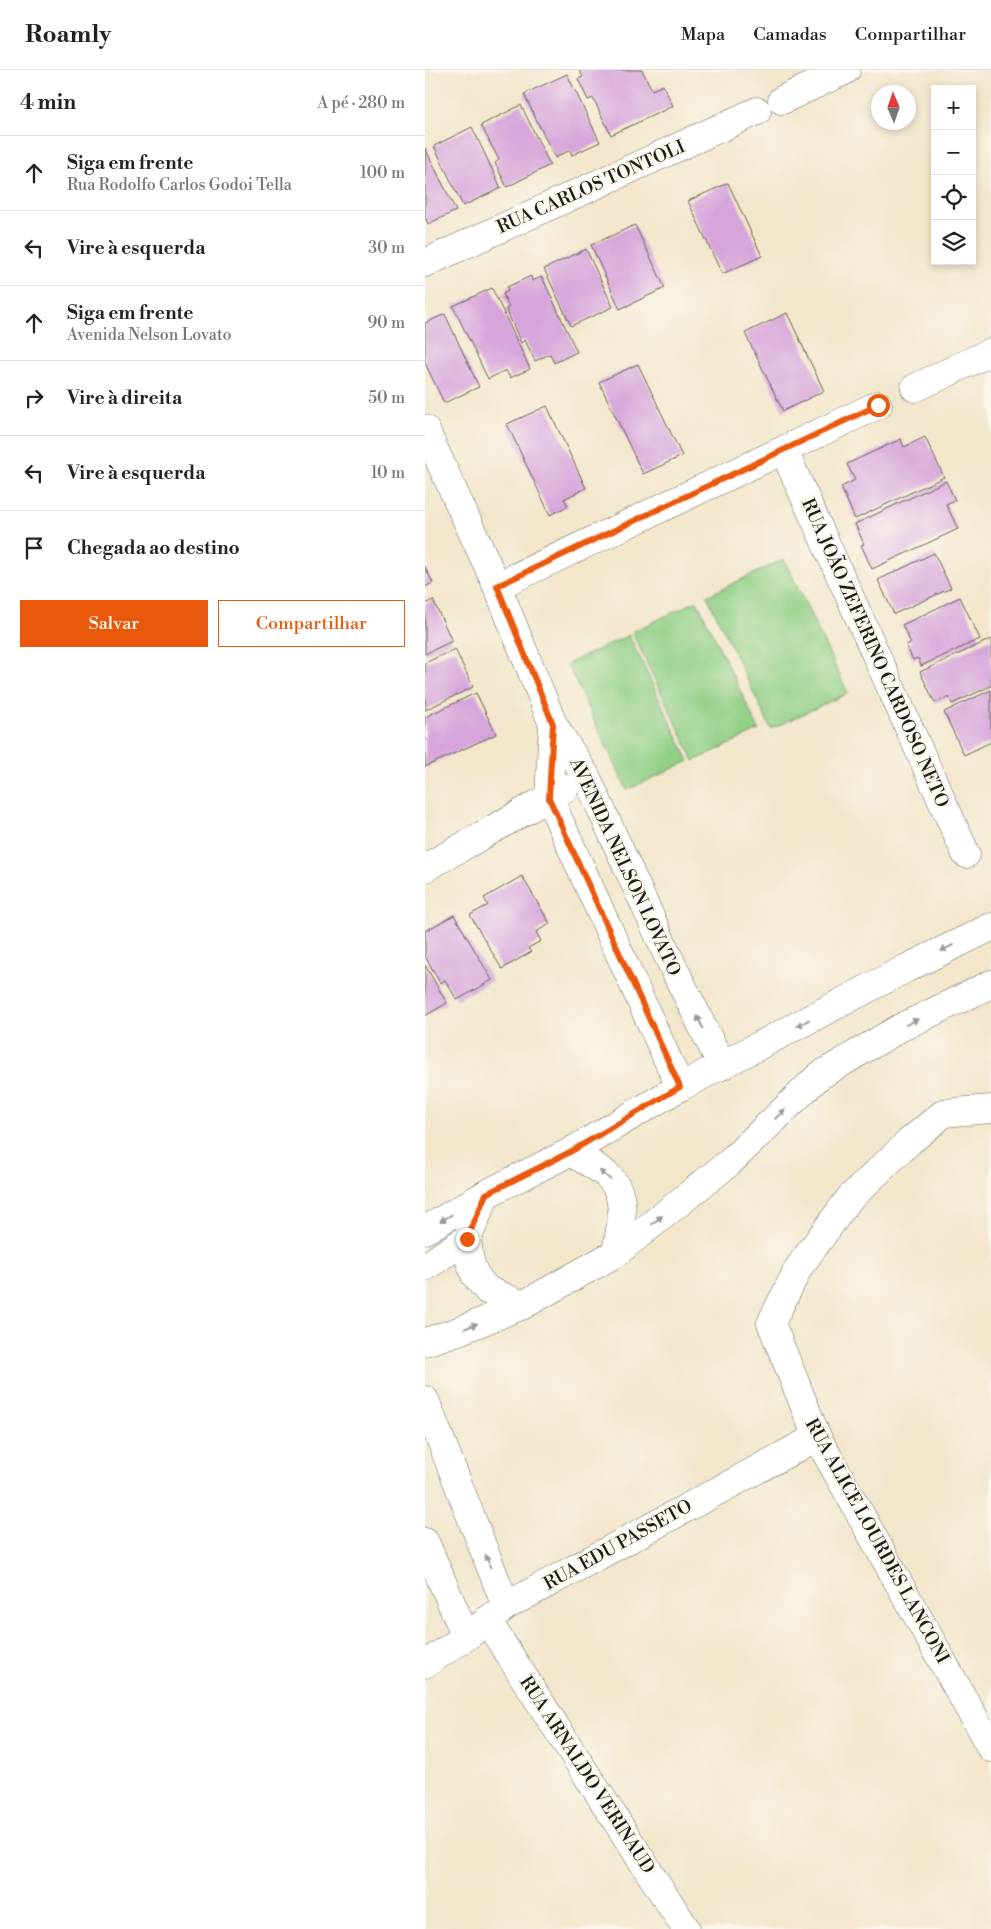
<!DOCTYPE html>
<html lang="pt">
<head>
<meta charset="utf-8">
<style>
	body { margin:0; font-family:"Libre Bodoni",serif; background:#f6f6f6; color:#222 }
	.controls { position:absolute; right:15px; top:15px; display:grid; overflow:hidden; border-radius:0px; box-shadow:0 2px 8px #0003 }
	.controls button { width:45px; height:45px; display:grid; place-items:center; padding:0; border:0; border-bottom:1px solid #e0e0e0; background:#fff; color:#222; font:25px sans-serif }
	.compass { position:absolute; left:446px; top:15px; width:45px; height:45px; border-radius:50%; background:#fff; box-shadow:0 2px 8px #0003; rotate:358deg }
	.stop { position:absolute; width:15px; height:15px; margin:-11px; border:4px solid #ea580c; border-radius:50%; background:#fff }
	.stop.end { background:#ea580c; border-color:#fff; box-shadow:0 1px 5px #0008 }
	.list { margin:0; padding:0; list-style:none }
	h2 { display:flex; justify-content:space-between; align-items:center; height:65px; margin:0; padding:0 20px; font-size:21px }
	h2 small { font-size:16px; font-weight:400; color:#767676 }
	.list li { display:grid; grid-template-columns:32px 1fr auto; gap:15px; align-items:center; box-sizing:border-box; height:75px; padding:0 20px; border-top:1px solid #e0e0e0 }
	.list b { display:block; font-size:19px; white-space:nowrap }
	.list p { margin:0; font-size:16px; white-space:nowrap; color:#767676 }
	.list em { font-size:16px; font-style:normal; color:#767676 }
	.actions { display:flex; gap:10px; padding:15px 20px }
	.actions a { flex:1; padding:11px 0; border:1px solid #ea580c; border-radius:0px; text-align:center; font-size:18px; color:#ea580c }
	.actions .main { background:#ea580c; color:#fff }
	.icon { flex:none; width:28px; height:28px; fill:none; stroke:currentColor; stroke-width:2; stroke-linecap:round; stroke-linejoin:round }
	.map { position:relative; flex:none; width:566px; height:1859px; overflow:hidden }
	header { display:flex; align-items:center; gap:30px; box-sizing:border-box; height:70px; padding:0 25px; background:#fff; border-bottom:1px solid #e0e0e0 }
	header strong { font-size:24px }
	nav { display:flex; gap:28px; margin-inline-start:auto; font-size:18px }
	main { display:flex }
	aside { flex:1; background:#fff }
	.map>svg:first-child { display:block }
	.green { fill:#91cf85; stroke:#567650 }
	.building { fill:#d7a5db }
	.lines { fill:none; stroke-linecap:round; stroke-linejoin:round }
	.minor-casing { stroke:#676359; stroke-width:29 }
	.major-casing { stroke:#676359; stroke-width:29 }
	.minor { stroke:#fff; stroke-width:28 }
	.major { stroke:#fff; stroke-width:28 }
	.oneway { fill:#999 }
	.route { stroke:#ea580c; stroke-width:6 }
	.labels { text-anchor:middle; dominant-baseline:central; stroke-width:4.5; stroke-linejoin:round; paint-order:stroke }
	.street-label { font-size:18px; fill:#1c1c1c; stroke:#fbf7ec }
</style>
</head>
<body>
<header>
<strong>Roamly</strong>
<nav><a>Mapa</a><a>Camadas</a><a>Compartilhar</a></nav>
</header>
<main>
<aside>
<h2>4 min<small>A pé · 280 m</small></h2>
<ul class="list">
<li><svg class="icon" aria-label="ahead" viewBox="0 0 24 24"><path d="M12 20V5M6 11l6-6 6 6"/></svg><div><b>Siga em frente</b><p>Rua Rodolfo Carlos Godoi Tella</p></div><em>100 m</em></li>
<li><svg class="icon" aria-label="left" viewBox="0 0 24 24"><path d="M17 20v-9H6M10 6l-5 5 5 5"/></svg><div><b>Vire à esquerda</b></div><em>30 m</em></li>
<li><svg class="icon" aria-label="ahead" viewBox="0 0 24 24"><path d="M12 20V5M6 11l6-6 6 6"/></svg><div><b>Siga em frente</b><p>Avenida Nelson Lovato</p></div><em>90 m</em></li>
<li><svg class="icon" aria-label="right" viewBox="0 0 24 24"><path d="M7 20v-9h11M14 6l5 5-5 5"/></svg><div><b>Vire à direita</b></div><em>50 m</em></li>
<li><svg class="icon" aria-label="left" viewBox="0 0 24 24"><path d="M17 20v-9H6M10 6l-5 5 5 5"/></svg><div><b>Vire à esquerda</b></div><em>10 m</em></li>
<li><svg class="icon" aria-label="arrive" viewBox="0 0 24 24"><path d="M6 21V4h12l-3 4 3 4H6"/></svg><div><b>Chegada ao destino</b></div></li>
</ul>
<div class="actions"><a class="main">Salvar</a><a>Compartilhar</a></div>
</aside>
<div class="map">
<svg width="566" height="1859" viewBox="0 0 566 1859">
	<rect width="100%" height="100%" fill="#fbf7ec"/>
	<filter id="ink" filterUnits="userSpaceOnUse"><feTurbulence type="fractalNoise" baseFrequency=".02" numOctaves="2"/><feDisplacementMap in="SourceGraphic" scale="10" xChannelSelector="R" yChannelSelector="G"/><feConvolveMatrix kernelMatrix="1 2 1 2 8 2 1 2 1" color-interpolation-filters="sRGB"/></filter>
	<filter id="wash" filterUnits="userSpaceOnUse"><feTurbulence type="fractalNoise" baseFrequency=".0096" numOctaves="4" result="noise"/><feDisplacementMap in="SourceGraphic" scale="20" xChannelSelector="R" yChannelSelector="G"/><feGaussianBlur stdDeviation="1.12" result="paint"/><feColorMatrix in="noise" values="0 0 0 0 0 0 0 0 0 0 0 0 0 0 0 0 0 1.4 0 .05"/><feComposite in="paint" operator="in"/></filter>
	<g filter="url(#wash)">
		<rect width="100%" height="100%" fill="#f2e6cb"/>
		<g class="green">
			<polygon points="359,489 423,623 346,659 282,526"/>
			<polygon points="272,531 334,660 269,691 207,562"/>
			<polygon points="204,565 264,691 202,720 142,594"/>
		</g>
		<g id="blocks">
			<g class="building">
				<polygon points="154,0 217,0 227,20 238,15 248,36 186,65 168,28 163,30 153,9 158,7"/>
				<polygon points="142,4 175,72 147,85 145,80 130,88 99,24"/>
				<polygon points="96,35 125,95 82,117 70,93 74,90 56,55"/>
				<polygon points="47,57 76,118 38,136 9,76"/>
				<polygon points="0,78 31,141 3,154 0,147"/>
				<polygon points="303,113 337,186 297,204 263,131"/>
				<polygon points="210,155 240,218 195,239 166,175"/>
				<polygon points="161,179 188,237 146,256 119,199"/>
				<polygon points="106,206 107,211 117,207 152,282 129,293 125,284 110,291 100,270 96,273 81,239 84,237 78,224 83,221 82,217"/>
				<polygon points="67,218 105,299 85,308 81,300 63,309 28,236"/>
				<polygon points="362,243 399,321 358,341 320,263"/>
				<polygon points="20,244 54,317 19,333 0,293 0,253"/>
				<polygon points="213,294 257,386 218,404 174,312"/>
				<polygon points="122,336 161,418 139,429 143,436 125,445 82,354"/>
				<polygon points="500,367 519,407 430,449 416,417 430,410 422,394 476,369 479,377"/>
				<polygon points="521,411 530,430 521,434 533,459 447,499 436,475 439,474 430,454"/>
				<polygon points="509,483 526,518 469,544 453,510"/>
				<polygon points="0,497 8,513 0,517"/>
				<polygon points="535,527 555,569 496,596 493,588 488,590 481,575 486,573 477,555"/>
				<polygon points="8,530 27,571 0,584 0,534"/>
				<polygon points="566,569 566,616 527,634 524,627 510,633 495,602"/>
				<polygon points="30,579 48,617 0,640 0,593"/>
				<polygon points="566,620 566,672 539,685 519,642"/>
				<polygon points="51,623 71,664 0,697 0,647"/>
				<polygon points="97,806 125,854 111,862 116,871 103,878 106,882 77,899 45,845 63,835 59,828"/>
				<polygon points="29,845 67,910 32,930 20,910 15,913 0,886 0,861"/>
				<polygon points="0,895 22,933 0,946"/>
			</g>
		</g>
	</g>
	<g filter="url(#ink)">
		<use href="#blocks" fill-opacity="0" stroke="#676359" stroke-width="1"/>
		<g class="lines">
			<g class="minor-casing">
				<g id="minor">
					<polyline points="357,30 421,0"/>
					<polyline points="0,193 332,41"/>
					<polyline points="490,318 566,282"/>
					<polyline points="0,359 72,516 128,654 161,706 249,899 297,996"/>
					<polyline points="359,381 541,784"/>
					<polyline points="72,516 453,335"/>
					<polyline points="128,654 124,728 255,1017"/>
					<polyline points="0,798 140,718"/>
					<polyline points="566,1039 519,1043 484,1072 424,1129 374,1197 346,1253 392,1367 566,1678"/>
					<polyline points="0,1330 81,1536"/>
					<polyline points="0,1472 41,1567"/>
					<polyline points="62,1550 261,1859"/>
					<polyline points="0,1594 41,1567 81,1536 392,1367"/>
				</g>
			</g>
			<g class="major-casing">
				<g id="major">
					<path d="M145,1082C159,1090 174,1097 185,1108C204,1127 195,1160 191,1183"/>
					<polyline points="61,1124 42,1169 45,1191 50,1205 62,1220 98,1235"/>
					<polyline points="0,1160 61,1124 145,1082 255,1017 482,898 566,857"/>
					<polyline points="0,1197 42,1169"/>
					<polyline points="0,1272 31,1262 98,1235 191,1183 305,1092 394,1006 475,958 566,914"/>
				</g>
			</g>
			<use href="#minor" class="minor"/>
			<use href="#major" class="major"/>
		</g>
		<defs><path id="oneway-solid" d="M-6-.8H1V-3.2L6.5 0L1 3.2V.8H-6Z" transform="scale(1.25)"/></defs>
		<g class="oneway">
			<use href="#oneway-solid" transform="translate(522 878) rotate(154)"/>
			<use href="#oneway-solid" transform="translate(275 952) rotate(-116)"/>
			<use href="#oneway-solid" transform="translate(487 952) rotate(-26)"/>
			<use href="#oneway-solid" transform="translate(378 953) rotate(152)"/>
			<use href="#oneway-solid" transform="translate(355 1044) rotate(-44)"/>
			<use href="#oneway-solid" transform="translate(180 1105) rotate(-140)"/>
			<use href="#oneway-solid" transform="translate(21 1148) rotate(150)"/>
			<use href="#oneway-solid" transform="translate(232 1150) rotate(-39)"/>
			<use href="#oneway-solid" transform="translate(46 1256) rotate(-22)"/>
			<use href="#oneway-solid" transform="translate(63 1491) rotate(-111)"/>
		</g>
	</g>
	<g class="lines" filter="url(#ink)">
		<polyline class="route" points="42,1169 61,1124 145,1082 255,1017 124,728 128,654 72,516 453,335"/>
	</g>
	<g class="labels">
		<g class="street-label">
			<text transform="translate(166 117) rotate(-24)">RUA CARLOS TONTOLI</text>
			<text transform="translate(450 583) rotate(66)">RUA JOÃO ZEFERINO CARDOSO NETO</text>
			<text transform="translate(200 797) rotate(65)">AVENIDA NELSON LOVATO</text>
			<text transform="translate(452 1471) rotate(61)">RUA ALICE LOURDES LANCONI</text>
			<text transform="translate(193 1475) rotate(-29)">RUA EDU PASSETO</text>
			<text transform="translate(162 1705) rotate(57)">RUA ARNALDO VERINAUD</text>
		</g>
	</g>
</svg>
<div class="controls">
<button>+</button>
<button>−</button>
<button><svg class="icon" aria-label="locate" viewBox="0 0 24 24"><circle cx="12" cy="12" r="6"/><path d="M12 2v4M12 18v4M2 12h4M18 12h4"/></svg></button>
<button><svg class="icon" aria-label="layers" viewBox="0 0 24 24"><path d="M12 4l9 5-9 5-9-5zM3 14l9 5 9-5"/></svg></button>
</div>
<svg class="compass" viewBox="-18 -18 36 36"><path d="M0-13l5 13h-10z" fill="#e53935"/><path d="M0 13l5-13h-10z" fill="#767676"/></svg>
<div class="stop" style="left:453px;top:335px"></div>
<div class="stop end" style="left:42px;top:1169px"></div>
</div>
</main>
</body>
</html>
